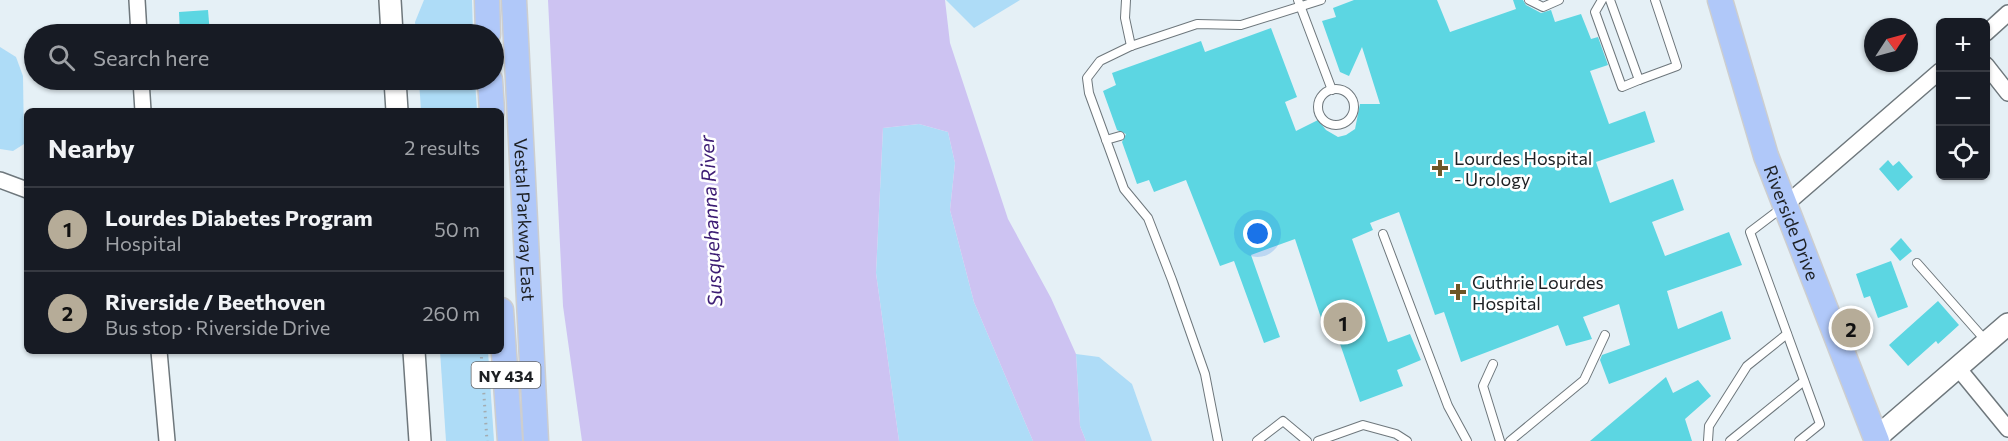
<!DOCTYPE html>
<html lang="en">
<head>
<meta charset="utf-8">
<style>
	body { margin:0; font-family:Commissioner,sans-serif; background:#20242c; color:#f1f3f6 }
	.controls { position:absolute; right:18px; top:18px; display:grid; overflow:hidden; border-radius:9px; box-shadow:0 2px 4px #0004 }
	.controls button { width:54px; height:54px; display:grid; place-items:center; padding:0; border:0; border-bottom:2px solid #363941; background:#171b24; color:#f1f3f6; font:30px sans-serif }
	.compass { position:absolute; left:1864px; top:18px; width:54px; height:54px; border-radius:50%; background:#171b24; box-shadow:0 2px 4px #0004; rotate:54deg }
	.you { position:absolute; left:1258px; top:234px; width:21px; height:21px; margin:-15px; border:4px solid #fff; border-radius:50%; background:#1a73e8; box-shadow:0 0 0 9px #1a73e833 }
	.badge { display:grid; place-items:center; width:39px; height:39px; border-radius:50%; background:#b6ac98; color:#111; font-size:20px; font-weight:700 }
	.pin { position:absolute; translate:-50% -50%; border:3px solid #fff; box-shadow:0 2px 6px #0006 }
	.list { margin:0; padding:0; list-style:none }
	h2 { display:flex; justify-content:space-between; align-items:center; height:78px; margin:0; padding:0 24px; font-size:26px }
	h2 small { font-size:20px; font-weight:400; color:#9ea1a6 }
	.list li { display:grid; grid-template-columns:39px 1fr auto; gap:18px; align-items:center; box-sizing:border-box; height:84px; padding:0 24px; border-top:2px solid #363941 }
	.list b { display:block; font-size:22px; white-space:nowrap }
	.list p { margin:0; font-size:20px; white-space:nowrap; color:#9ea1a6 }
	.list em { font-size:20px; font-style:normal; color:#9ea1a6 }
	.icon { flex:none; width:33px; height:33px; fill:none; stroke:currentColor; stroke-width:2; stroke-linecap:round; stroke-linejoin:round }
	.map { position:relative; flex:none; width:2008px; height:441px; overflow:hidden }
	.search { position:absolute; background:#171b24; box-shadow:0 2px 4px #0004; left:24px; top:24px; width:480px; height:66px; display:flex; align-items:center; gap:15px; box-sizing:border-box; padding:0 21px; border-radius:33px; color:#9ea1a6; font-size:22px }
	.panel { position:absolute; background:#171b24; box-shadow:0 2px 4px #0004; left:24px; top:108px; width:480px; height:246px; border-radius:9px }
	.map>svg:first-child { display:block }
	.green { fill:#aedcf7 }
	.water { fill:#cdc3f2 }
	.building { fill:#5cd6e2 }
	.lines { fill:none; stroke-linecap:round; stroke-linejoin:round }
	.lane-casing { stroke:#6e777c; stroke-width:10 }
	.street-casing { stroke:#6e777c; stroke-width:18 }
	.secondary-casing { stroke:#6e777c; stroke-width:24 }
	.primary-casing { stroke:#cdcecf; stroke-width:27 }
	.path { stroke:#a3acb1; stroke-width:3; stroke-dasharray:1.5 4.5; stroke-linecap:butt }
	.lane { stroke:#fff; stroke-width:8 }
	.street { stroke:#fff; stroke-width:15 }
	.secondary { stroke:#fff; stroke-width:21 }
	.primary { stroke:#b0c8f9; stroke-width:24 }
	.poi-dot { fill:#6d5626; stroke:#fff; stroke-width:2 }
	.labels { text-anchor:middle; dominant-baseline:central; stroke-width:5; stroke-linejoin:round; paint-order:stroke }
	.shield { fill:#fff; stroke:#616365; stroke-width:1.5 }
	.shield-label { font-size:16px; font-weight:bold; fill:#1d2023 }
	.poi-label { font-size:18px; fill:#1d2023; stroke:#fff; text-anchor:start }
	.street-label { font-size:18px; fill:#1d2023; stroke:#fff }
	.water-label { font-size:20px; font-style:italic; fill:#3d1d74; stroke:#fff }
</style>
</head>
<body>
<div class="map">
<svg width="2008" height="441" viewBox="0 0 2008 441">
	<rect width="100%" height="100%" fill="#e5f0f6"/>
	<g class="green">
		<polygon points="424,0 472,0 473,34 416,34 415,22"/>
		<polygon points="946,0 1020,0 974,28"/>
		<polygon points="0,47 16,57 23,76 24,144 13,151 0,149"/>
		<polygon points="419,80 475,80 477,111 421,111"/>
		<polygon points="919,124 948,132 955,163 950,210 974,302 1033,441 899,441 876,273 883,128"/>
		<polygon points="440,351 488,351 494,441 446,441"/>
		<polygon points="1076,354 1099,357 1132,384 1152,441 1086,441 1080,426"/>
	</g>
	<polygon class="water" points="548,0 945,0 950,43 1008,219 1051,298 1076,354 1080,426 1086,441 1033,441 974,302 950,210 955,163 948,132 919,124 883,128 876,273 899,441 582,441 563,306"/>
	<g class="building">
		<polygon points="1354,0 1437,0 1450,32 1516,9 1513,0 1523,0 1526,5 1541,13 1551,10 1555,22 1581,14 1591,39 1598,37 1608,65 1590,71 1609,124 1645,111 1655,142 1596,162 1610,203 1673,179 1684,210 1652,222 1665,256 1729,232 1742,265 1667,291 1678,329 1722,311 1731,339 1609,384 1600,360 1602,355 1630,345 1619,304 1583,317 1592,339 1566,346 1558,325 1461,362 1444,312 1435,315 1399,212 1370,223 1373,230 1352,239 1388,342 1410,334 1421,360 1397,370 1403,386 1360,402 1337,335 1328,339 1295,239 1251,255 1280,337 1264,343 1234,261 1220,266 1186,180 1154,192 1149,180 1137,184 1122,142 1126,134 1117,130 1103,91 1116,85 1112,73 1201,41 1205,52 1271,28 1297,97 1285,102 1296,131 1318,120 1326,130 1338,137 1346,135 1355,129 1360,104 1380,104 1362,47 1349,76 1340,72 1322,21 1336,17 1333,8"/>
		<polygon points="208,10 210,34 180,33 179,12"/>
		<polygon points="1888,160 1893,166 1899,161 1913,177 1898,191 1879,169"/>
		<polygon points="1901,238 1912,251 1900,261 1890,249"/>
		<polygon points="1891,261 1908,307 1878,318 1870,296 1864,298 1856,274"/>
		<polygon points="1938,301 1959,325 1938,344 1936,341 1908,366 1889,345"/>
		<polygon points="1666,377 1673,393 1698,380 1711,396 1685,419 1692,441 1590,441"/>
	</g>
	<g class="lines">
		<g class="lane-casing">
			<g id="lane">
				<polyline points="1126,0 1125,18 1131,46"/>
				<polyline points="1298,0 1332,90"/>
				<polyline points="1529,0 1543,7 1559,0"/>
				<polyline points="1602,0 1595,12 1622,87 1639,80"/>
				<polyline points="1610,0 1639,80 1677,66 1655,0"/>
				<circle cx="1336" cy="107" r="18"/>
				<polyline points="1106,140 1120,136"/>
				<polyline points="1783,207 1750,232 1820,424 1799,441"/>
				<polyline points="1383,234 1448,406 1467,441"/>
				<polyline points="1917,263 1986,341"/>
				<polyline points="1493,364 1483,386 1500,441"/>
				<polyline points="1218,441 1205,374 1172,280 1148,218 1124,189 1089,93 1087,78 1100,61 1131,46 1197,24 1241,25 1321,0"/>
				<polyline points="1257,441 1283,421 1307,441"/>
				<polyline points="1318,441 1363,425 1396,434 1407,441"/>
				<polyline points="1510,441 1584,380 1605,335"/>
				<polyline points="1708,441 1709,426 1747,366 1787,334"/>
				<polyline points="1730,441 1804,381"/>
			</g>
		</g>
		<g class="street-casing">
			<g id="street">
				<polyline points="137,0 139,34"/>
				<polyline points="1986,33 2008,13"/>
				<polyline points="1986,65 2008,93"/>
				<polyline points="141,80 143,111"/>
				<polyline points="0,180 27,190"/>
				<polyline points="1784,206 1940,71"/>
				<polyline points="159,351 167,441"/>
				<polyline points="1958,368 2008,429"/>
			</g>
		</g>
		<g class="secondary-casing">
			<g id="secondary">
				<polyline points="390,0 392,34"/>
				<polyline points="395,80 397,111"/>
				<polyline points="414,351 420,441"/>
				<polyline points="1876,438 2008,324"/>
			</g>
		</g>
		<g class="primary-casing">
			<g id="primary">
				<polyline points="487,0 488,34"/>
				<path id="s1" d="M514,0L536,441"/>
				<path id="s2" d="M1720,0L1766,156L1877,441"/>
				<polyline points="490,80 492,111"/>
				<polyline points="501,310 510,441"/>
			</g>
		</g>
		<polyline class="path" points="481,351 487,441"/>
		<use href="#lane" class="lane"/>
		<use href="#street" class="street"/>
		<use href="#secondary" class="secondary"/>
		<use href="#primary" class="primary"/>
	</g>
	<g class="poi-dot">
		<path d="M1437 159h6v6h6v6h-6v6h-6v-6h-6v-6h6z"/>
		<path d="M1455 283h6v6h6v6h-6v6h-6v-6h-6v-6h6z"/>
	</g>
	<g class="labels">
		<rect class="shield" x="471.5" y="362" width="69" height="26" rx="4.5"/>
		<g class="shield-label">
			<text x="506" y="375">NY 434</text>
		</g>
		<g class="poi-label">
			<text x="1454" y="158">Lourdes Hospital<tspan x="1454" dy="21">- Urology</tspan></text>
			<text x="1472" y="282">Guthrie Lourdes<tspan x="1472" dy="21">Hospital</tspan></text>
		</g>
		<g class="street-label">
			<text stroke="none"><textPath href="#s1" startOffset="220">Vestal Parkway East</textPath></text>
			<text stroke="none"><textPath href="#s2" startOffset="234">Riverside Drive</textPath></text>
		</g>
		<g class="water-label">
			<text transform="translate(710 221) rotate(-93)">Susquehanna River</text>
		</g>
	</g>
</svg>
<div class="controls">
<button>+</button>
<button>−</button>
<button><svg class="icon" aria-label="locate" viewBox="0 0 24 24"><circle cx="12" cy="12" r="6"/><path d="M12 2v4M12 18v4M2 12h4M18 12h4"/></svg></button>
</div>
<svg class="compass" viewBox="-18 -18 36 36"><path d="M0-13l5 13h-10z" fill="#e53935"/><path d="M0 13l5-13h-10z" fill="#9ea1a6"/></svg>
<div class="you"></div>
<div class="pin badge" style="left:1343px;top:322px">1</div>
<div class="pin badge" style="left:1851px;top:328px">2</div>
<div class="search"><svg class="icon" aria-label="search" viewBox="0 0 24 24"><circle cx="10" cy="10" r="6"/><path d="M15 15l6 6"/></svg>Search here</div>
<section class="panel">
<h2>Nearby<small>2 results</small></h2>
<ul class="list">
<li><span class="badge">1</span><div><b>Lourdes Diabetes Program</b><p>Hospital</p></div><em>50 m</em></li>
<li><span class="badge">2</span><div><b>Riverside / Beethoven</b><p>Bus stop · Riverside Drive</p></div><em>260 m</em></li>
</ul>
</section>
</div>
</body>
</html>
